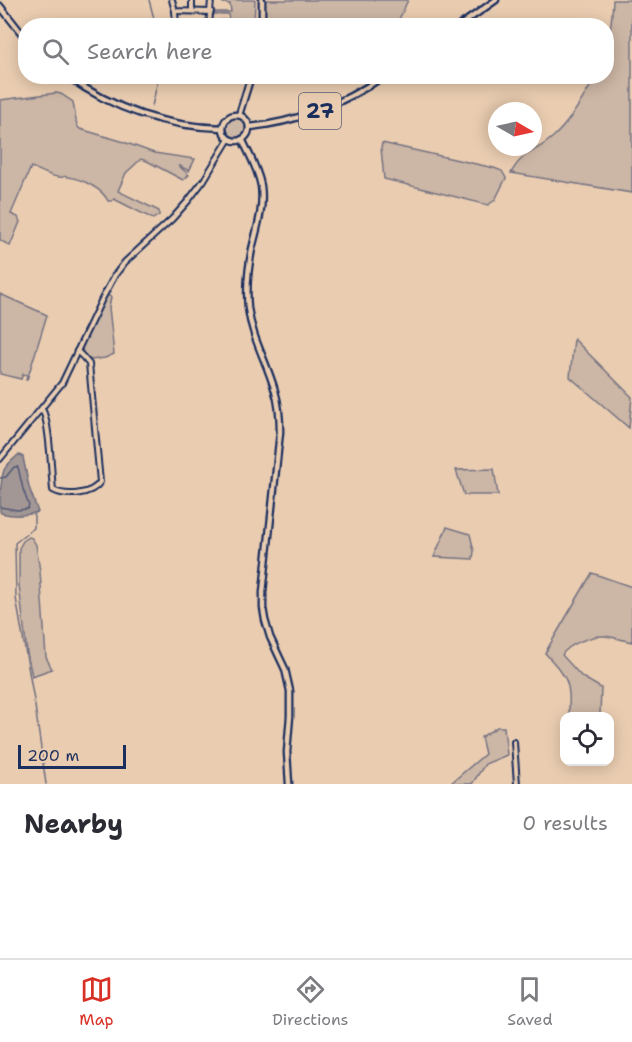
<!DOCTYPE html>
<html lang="en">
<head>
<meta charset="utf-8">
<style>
	body { margin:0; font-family:"Shantell Sans",sans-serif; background:#f7f7f7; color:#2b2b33 }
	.controls { position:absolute; right:18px; bottom:18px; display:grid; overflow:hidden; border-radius:12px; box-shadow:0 3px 15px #0003 }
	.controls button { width:54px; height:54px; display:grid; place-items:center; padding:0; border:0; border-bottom:2px solid #e1e1e2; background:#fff; color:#2b2b33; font:30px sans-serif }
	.compass { position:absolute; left:488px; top:102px; width:54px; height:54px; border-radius:50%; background:#fff; box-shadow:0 3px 15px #0003; rotate:99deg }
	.scale { position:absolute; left:18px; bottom:15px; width:108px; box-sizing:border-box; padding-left:6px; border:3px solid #1b2f5e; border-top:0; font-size:16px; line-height:21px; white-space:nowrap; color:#1b2f5e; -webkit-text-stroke:4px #eacdb1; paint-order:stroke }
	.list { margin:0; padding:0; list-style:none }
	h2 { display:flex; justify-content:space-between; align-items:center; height:78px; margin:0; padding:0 24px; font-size:26px }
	h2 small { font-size:20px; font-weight:400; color:#7c7c81 }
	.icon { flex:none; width:33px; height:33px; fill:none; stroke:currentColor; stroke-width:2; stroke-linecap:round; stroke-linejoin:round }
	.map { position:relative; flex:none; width:632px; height:784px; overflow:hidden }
	.search { position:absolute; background:#fff; box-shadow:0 3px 15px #0003; left:18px; right:18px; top:18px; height:66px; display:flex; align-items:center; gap:15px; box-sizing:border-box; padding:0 21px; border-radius:24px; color:#7c7c81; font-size:22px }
	.sheet { height:174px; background:#fff }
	nav { display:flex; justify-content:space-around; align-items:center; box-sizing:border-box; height:84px; border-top:2px solid #e1e1e2; background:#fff; font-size:16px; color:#7c7c81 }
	nav a { display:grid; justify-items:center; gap:3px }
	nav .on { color:#d93025 }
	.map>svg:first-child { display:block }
	.green { fill:#ccb6a5; stroke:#747282; stroke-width:1.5 }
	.water { fill:#a39795; stroke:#6d6d7f; stroke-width:1.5 }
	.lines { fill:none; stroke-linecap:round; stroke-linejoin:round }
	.shore { stroke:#515974; stroke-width:1.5 }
	.stream { stroke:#6d6d7f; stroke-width:1.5 }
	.minor-casing { stroke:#1b2f5e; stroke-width:8 }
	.major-casing { stroke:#1b2f5e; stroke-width:9 }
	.minor { stroke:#eacdb1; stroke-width:4 }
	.major { stroke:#eacdb1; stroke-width:4.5 }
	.labels { text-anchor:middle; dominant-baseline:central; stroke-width:6; stroke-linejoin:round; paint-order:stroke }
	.shield { fill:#eacdb1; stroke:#595e77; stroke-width:1.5 }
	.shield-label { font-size:21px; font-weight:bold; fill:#1b2f5e }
</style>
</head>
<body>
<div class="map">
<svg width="632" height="784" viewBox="0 0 632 784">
	<rect width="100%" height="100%" fill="#eacdb1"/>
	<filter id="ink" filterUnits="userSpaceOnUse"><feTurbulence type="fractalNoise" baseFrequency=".0167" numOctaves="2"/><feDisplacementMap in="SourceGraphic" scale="12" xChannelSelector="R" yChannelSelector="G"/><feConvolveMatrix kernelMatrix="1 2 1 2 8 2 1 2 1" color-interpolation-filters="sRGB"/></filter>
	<g filter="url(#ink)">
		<g class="green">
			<polygon points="231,0 255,0 254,25 228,25 227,23 220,23 220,20 229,20 228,14 214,14 213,17 214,12 231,12 230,4 223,3 224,1"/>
			<polygon points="264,0 408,0 396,26 264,25"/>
			<path d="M613,0H632V193L511,173C523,151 537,152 553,137C572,120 583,97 596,77L606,76C606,51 612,26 613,0Z"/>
			<path d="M56,93L61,94L73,102L77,126L80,129L121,141L154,153L195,159L189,171L178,165L189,175L183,180L147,161L141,159L126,173L118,191L159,211V215L153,219L114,199L112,201H108C103,189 82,179 68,177C60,175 67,178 59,177C50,177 40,170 31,167L11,214L18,217L20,222L10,246L0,240V100Z"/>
			<circle cx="236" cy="128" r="10"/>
			<polygon points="382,143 494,168 502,171 506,178 495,200 488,205 384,179 381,148"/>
			<polygon points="0,294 47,315 27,380 26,380 27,375 23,374 21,379 0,374"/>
			<polygon points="106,294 111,297 109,307 114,354 105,358 91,360 84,356 82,348"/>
			<polygon points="574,339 632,397 629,428 570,377"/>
			<polygon points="494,469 498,495 464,495 456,470"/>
			<polygon points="447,527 470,534 474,551 473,559 434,557"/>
			<polygon points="29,537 32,538 36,545 40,571 46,657 52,669 32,676 27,653 19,585 19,548 23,541"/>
			<path d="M592,573L632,587V642C623,640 613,637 604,636C592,635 567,645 562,655L582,677L601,688L600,716H569C570,680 569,680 545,653Z"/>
			<polygon points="497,727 504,727 507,755 485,764 472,784 450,784 485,754 481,737"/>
		</g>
		<path class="water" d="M18,455H20L23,457L29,487L38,512C26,516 13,516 1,513L0,511C0,498 0,481 4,470C7,464 13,460 18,455Z"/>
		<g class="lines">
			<polyline class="shore" points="0,478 6,477 14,467 18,467 23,489 29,506 27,509 17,510 0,507"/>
			<g class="stream">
				<polyline points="149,0 156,26"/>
				<polyline points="152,106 159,76"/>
				<polyline points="34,514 34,528 15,543 16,598 35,706 46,784"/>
			</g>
			<g class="minor-casing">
				<g id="minor">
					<polyline points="172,0 175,11 211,12"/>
					<polyline points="175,11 176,26"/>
					<polyline points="192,11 192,0"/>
					<polyline points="209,26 211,0"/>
					<path d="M42,409C50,421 51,472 53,490C66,497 92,495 100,482L89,364L83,357L77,351"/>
					<polyline points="0,459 62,383 102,299 115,275 125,262 172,219 188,201 204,180 229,139"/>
					<polyline points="514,742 517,784"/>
				</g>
			</g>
			<g class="major-casing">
				<g id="major">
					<polyline points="0,6 26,39"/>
					<polyline points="262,26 262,0"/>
					<polyline points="459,26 496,0"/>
					<path d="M67,76C113,109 167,127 223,128"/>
					<polyline points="239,115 251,76"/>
					<circle cx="236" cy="128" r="13"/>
					<path d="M249,127C298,122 343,104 384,76"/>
					<path d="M242,139C249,154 258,169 261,186C264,208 257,228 252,249C248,269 246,288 248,308C252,339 267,362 275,391C279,404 280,418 280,432L263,592V608L265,620L270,637L285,669L290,691V716L287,752L289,784"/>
				</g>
			</g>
			<use href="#minor" class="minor"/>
			<use href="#major" class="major"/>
		</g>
	</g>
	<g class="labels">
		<rect class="shield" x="299" y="93" width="42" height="36" rx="4.5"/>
		<g class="shield-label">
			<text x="320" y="111">27</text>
		</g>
	</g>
</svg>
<div class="controls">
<button><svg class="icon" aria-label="locate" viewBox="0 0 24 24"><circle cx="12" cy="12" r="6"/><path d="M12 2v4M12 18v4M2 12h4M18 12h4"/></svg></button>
</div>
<svg class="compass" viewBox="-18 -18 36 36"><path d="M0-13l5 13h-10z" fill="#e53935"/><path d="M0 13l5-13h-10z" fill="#7c7c81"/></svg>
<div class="scale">200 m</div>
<div class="search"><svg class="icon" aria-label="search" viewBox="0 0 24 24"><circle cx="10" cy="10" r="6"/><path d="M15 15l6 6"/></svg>Search here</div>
</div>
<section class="sheet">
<h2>Nearby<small>0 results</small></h2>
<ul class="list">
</ul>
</section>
<nav>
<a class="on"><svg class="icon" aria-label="map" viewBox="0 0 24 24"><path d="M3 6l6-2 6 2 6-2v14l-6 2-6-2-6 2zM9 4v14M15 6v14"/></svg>Map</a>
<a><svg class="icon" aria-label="directions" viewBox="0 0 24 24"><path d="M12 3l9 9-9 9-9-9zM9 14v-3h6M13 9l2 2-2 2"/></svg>Directions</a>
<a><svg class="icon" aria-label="saved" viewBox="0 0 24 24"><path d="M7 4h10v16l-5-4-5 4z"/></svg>Saved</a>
</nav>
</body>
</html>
